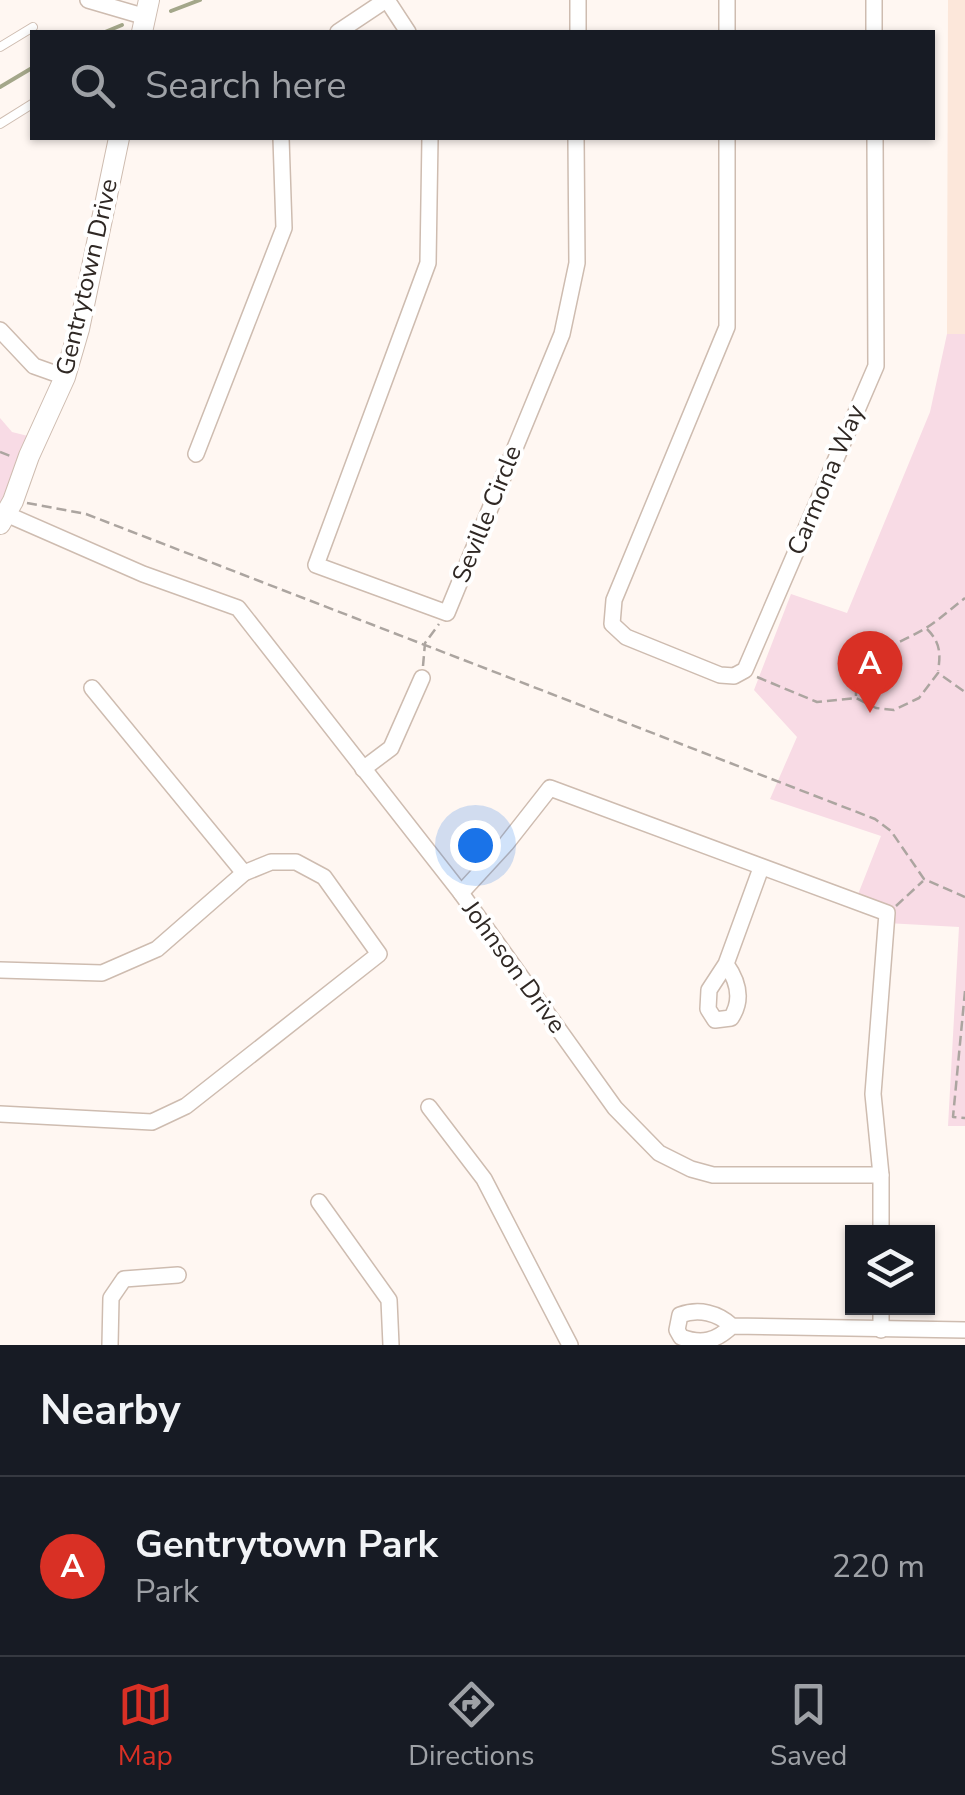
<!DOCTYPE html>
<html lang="en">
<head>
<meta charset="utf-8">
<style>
	body { margin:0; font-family:"Nunito Sans",sans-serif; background:#20242c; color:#f1f3f6 }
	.controls { position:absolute; right:30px; bottom:30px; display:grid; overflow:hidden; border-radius:0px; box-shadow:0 2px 8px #0004 }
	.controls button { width:90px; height:90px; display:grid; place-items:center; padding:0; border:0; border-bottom:2px solid #363941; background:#171b24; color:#f1f3f6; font:50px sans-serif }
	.you { position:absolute; left:475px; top:845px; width:35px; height:35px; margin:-25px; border:8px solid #fff; border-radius:50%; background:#1a73e8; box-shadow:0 0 0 15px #1a73e833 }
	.badge { display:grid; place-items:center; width:65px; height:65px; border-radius:50%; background:#d93025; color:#fff; font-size:32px; font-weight:700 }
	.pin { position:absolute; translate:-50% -82px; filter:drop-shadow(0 2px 5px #0008) }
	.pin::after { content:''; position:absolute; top:52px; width:35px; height:30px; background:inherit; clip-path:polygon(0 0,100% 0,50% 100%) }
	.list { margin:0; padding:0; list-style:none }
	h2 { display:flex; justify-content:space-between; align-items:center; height:130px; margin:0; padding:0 40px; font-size:42px }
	h2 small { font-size:32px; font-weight:400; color:#9ea1a6 }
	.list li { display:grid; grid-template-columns:65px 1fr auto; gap:30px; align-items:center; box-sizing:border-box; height:180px; padding:0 40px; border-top:2px solid #363941 }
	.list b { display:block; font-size:38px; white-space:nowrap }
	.list p { margin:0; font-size:32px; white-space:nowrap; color:#9ea1a6 }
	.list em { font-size:32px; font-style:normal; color:#9ea1a6 }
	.icon { flex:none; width:55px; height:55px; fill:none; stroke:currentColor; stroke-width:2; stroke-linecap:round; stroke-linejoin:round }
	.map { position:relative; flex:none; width:965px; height:1345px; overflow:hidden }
	.search { position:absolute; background:#171b24; box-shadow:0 2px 8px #0004; left:30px; right:30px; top:30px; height:110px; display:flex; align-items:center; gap:25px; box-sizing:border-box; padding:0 35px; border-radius:0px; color:#9ea1a6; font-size:38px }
	.sheet { height:310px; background:#171b24 }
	nav { display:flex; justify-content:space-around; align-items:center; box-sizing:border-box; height:140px; border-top:2px solid #363941; background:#171b24; font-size:28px; color:#9ea1a6 }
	nav a { display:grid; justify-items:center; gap:5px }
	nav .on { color:#d93025 }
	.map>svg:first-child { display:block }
	.built { fill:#fce7da }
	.green { fill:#f8dbe5 }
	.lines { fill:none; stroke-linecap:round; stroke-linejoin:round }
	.stream { stroke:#a4a78a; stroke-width:4 }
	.lane-casing { stroke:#cebcb0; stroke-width:10 }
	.street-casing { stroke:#cebcb0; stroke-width:18 }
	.secondary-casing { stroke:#cebcb0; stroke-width:22 }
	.path { stroke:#aca5a0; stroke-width:2.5; stroke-dasharray:10 5; stroke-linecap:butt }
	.lane { stroke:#fff; stroke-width:8 }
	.street { stroke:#fff; stroke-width:15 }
	.secondary { stroke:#fff; stroke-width:20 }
	.labels { text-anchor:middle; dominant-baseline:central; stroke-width:8; stroke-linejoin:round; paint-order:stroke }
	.street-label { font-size:25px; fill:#2f2824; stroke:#fff }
</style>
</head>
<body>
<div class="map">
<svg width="965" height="1345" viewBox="0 0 965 1345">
	<rect width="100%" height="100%" fill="#fff7f2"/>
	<polygon class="built" points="948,0 965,0 965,334 947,334"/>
	<g class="green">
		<polygon points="947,334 965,334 965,1126 948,1126 959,927 886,923 887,913 855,902 881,836 770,799 797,737 754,690 791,594 847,613 930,412"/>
		<polygon points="0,418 12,432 28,436 0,504"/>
	</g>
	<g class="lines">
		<g class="stream">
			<polyline points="171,11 200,0"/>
			<polyline points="105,32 122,25"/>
			<polyline points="0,87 32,68"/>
		</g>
		<g class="lane-casing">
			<g id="lane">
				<polyline points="0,47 33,27"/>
				<polyline points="0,124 32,104"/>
			</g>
		</g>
		<g class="street-casing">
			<g id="street">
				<polyline points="88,0 146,17"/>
				<polyline points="387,0 408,32"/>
				<polyline points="727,0 727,32"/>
				<polyline points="874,0 874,32"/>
				<polyline points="338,32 386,0"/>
				<polyline points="578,32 578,0"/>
				<polyline points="430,138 428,263 316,565 447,613 562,334 577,263 576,138"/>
				<polyline points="727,138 727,327 614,600 612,624 626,637 720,675 734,676 745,670 876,366 875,138"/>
				<polyline points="0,330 34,366 65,377"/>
				<polyline points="196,454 284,228 281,138"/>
				<polyline points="6,514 143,574 238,608 461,893 615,1108 659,1153 691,1169 713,1175 881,1175"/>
				<polyline points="92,688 244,873"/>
				<polyline points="363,769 391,748 422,678"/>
				<polyline points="461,893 506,844 550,788 887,913 873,1094 881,1175 881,1232"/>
				<path d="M726,964C738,981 743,1000 731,1018L715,1020L708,1009L709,990L726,964L761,868"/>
				<polyline points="0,970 102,973 157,949 244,873 271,862 296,862 324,877 379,954 186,1106 152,1122 0,1114"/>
				<polyline points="429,1107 484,1179 570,1345"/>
				<polyline points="319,1202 389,1300 391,1345"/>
				<polyline points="881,1308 881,1330"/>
				<path d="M732,1326C716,1341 702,1345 681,1337L677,1330L680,1315C699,1308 718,1313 732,1326L965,1330"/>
				<polyline points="110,1345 111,1298 124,1279 178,1275"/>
			</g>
		</g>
		<g class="secondary-casing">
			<g id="secondary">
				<polyline points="142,32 149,0"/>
				<polyline points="0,524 13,501 29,456 65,377 79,329 119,138"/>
			</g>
		</g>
		<g class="path">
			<polyline points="0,452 13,457"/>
			<polyline points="27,503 86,514 875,819 891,831 924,879 965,897"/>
			<path d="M927,629C940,642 941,653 938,671"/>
			<polyline points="423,666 425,643 439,624"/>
			<polyline points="757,677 817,702 856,698 876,708 894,710 919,698 938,673 965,692"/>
			<path d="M856,696C854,655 896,646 926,628C940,619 952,608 965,598"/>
			<polyline points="896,906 923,881"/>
			<polyline points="965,991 953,1117 965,1118"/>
		</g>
		<use href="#lane" class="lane"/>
		<use href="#street" class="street"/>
		<use href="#secondary" class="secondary"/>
	</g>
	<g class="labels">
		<g class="street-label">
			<text transform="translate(87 277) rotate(-77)">Gentrytown Drive</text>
			<text transform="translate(826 480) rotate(-67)">Carmona Way</text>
			<text transform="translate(487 514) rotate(-68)">Seville Circle</text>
			<text transform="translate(514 967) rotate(54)">Johnson Drive</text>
		</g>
	</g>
</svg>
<div class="controls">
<button><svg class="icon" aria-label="layers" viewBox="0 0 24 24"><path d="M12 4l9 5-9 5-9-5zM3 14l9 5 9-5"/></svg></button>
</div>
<div class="you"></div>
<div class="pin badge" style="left:870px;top:713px">A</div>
<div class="search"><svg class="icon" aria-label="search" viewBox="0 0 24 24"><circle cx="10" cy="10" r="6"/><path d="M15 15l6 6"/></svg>Search here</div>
</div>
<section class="sheet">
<h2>Nearby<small></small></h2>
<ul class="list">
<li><span class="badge">A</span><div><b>Gentrytown Park</b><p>Park</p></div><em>220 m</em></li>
</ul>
</section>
<nav>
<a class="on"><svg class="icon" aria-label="map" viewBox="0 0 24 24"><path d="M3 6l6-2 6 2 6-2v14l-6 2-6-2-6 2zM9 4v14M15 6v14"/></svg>Map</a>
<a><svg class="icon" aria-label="directions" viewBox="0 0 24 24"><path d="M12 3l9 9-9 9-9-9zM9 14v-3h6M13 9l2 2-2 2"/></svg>Directions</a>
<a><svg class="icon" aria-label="saved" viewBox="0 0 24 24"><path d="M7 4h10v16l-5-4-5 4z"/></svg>Saved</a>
</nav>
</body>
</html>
